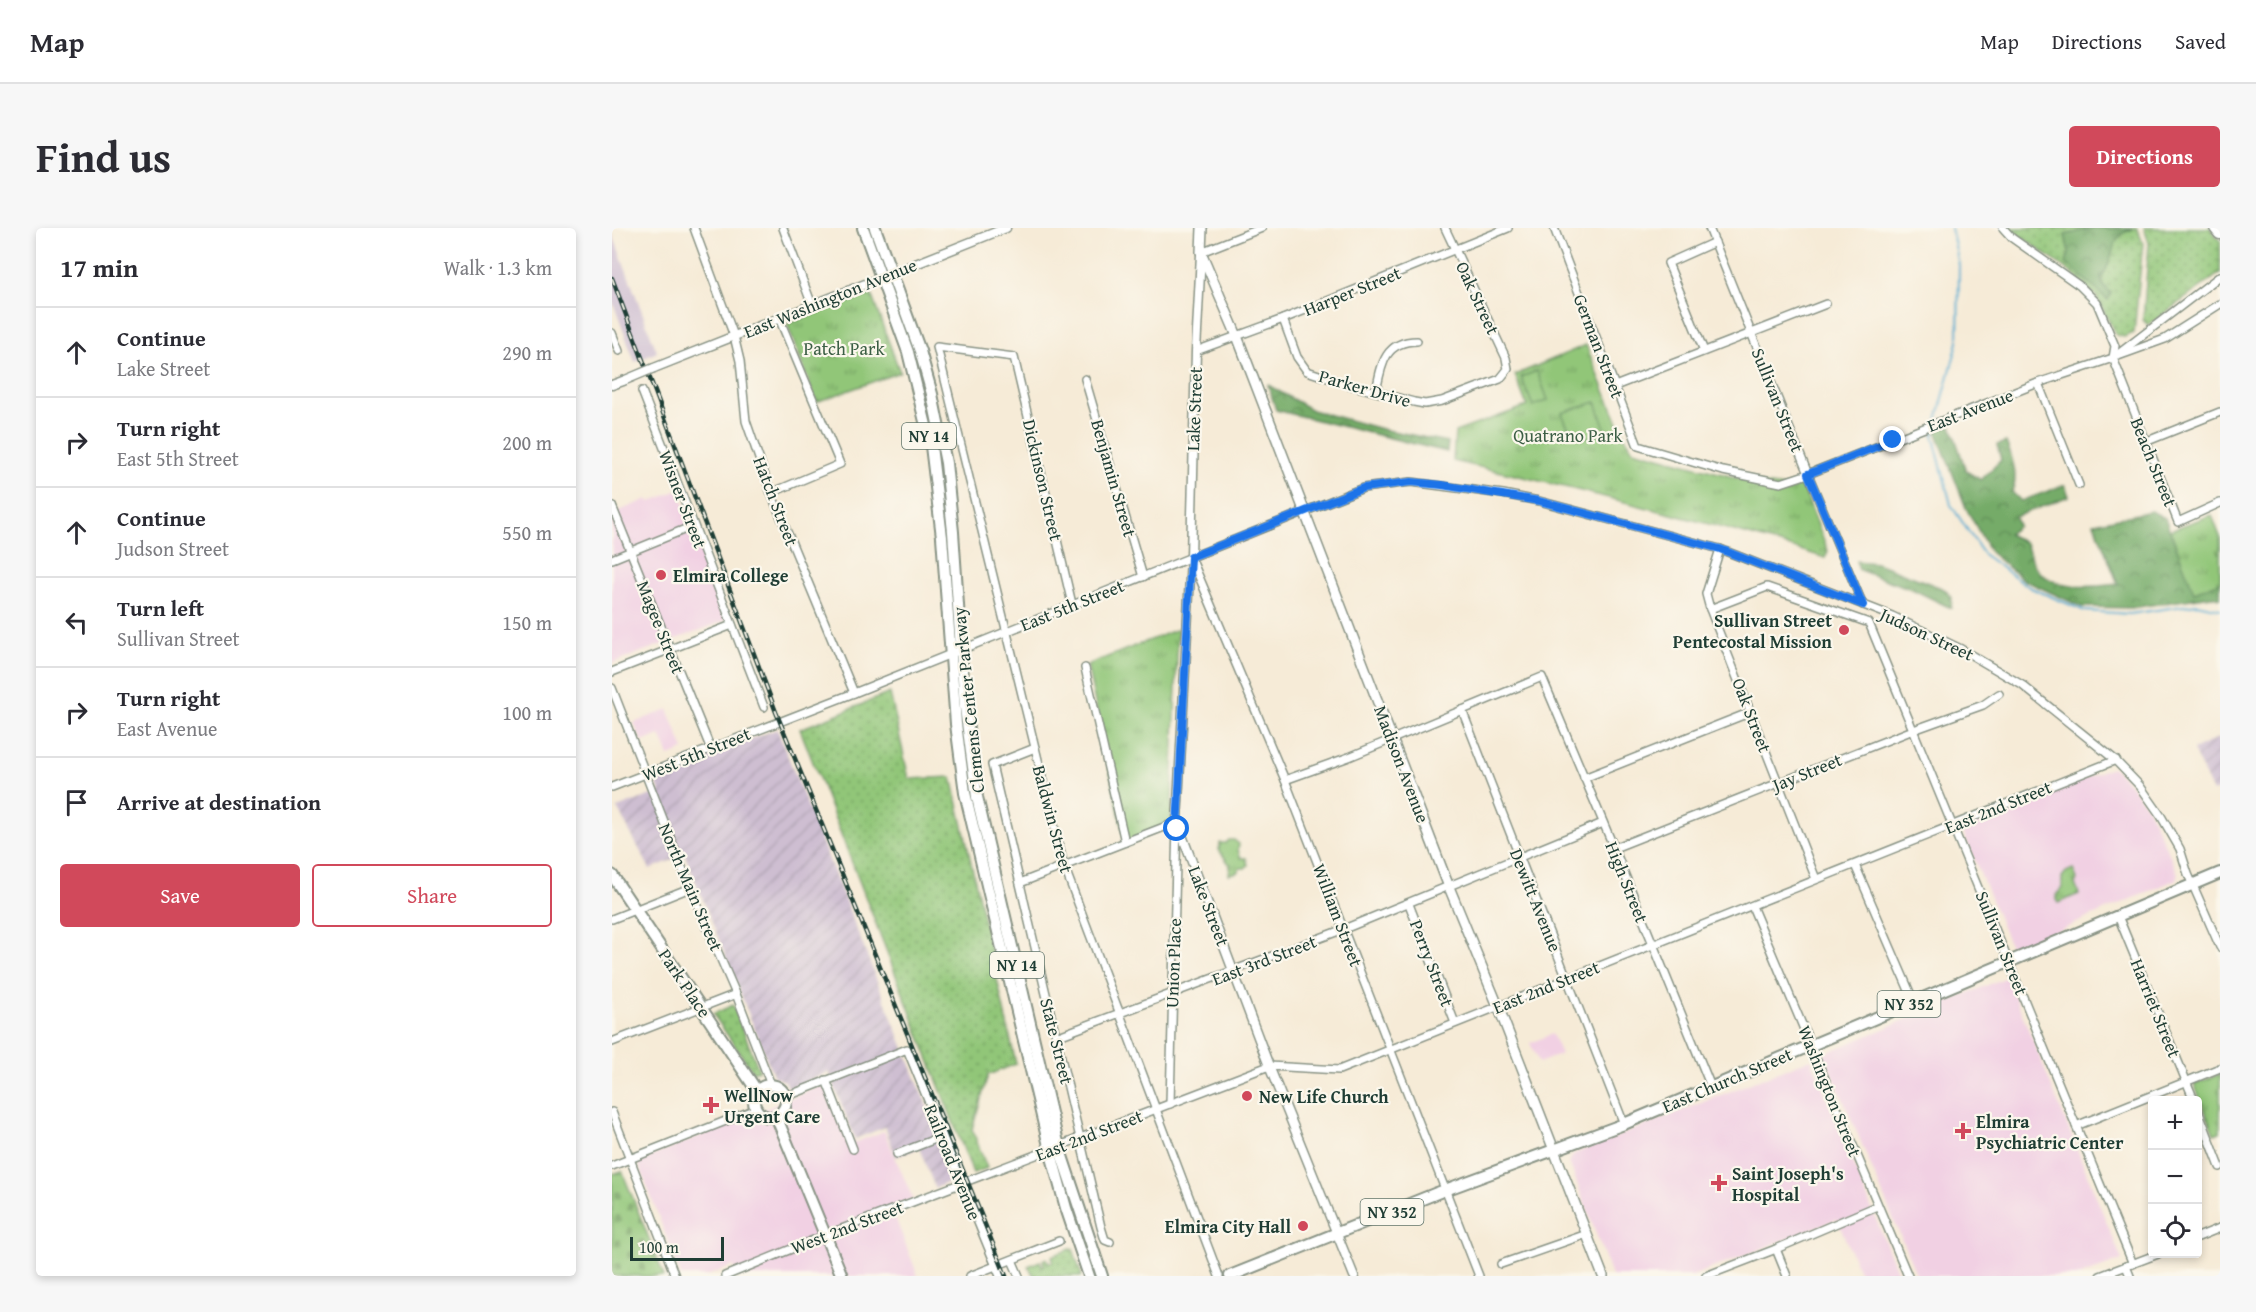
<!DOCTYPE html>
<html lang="en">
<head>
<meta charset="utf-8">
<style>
	body { margin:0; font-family:"Gentium Book Plus",serif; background:#f7f7f7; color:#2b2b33 }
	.controls { position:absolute; right:18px; bottom:18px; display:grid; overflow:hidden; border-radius:6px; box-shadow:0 3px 9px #0003 }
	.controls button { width:54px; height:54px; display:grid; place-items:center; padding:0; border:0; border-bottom:2px solid #e1e1e2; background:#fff; color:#2b2b33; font:30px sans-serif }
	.scale { position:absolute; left:18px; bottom:15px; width:94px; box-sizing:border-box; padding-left:6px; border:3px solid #1f3d34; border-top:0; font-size:16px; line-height:21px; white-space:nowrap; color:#1f3d34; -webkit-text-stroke:4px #fbf7ec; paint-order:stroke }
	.stop { position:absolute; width:18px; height:18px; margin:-14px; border:4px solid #1a73e8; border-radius:50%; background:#fff }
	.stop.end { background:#1a73e8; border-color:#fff; box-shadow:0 2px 6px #0008 }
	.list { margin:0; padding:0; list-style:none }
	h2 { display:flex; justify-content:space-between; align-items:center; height:78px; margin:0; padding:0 24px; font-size:26px }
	h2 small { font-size:20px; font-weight:400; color:#7c7c81 }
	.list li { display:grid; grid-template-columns:39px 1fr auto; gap:18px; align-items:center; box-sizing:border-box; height:90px; padding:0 24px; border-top:2px solid #e1e1e2 }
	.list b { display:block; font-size:22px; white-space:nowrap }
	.list p { margin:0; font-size:20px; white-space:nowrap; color:#7c7c81 }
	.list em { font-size:20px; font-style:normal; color:#7c7c81 }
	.actions { display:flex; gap:12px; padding:18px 24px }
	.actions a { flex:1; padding:14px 0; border:2px solid #d1495b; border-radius:6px; text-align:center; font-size:21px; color:#d1495b }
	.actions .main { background:#d1495b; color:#fff }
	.icon { flex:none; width:33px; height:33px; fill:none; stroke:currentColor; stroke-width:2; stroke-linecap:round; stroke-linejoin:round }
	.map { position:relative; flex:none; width:1608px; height:1048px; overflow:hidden; border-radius:6px }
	header { display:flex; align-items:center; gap:36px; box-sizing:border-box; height:84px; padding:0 30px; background:#fff; border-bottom:2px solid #e1e1e2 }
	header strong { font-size:28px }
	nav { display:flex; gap:33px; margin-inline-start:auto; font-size:21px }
	.intro { display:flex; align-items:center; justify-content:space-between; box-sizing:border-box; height:144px; padding:0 36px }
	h1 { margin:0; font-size:42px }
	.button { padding:15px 27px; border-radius:6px; background:#d1495b; color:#fff; font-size:21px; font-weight:700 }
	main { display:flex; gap:36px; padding:0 36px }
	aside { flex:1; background:#fff; border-radius:6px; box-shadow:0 3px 9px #0003 }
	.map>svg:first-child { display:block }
	.built { fill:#f1d0e3 }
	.industrial { fill:url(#industrial-furrows) }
	.railway { fill:#cebed1 }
	.grass { fill:url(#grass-dots); stroke:#588256; stroke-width:1.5 }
	.forest { fill:url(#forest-crowns); stroke:#4a744e; stroke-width:1.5 }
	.cemetery { fill:url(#cemetery-stones); stroke:#588256; stroke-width:1.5 }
	.park { fill:url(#park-tufts); stroke:#588256; stroke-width:1.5 }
	.pitch { fill:#91c678; stroke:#588256; stroke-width:1.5 }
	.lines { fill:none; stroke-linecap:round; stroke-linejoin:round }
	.stream { stroke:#55abd1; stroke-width:2 }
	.minor-casing { stroke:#8a9486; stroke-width:10 }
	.tertiary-casing { stroke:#8a9486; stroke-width:11 }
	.secondary-casing { stroke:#8a9486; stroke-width:12 }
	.primary-casing { stroke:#8a9486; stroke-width:14 }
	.motorway-casing { stroke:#8a9486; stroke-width:15 }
	.minor { stroke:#fff; stroke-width:7 }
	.tertiary { stroke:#fff; stroke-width:8 }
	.secondary { stroke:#fff; stroke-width:9 }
	.primary { stroke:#fff; stroke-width:10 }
	.motorway { stroke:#fff; stroke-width:12 }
	.rail-casing { stroke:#1f3d34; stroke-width:4.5 }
	.rail { stroke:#fbf7ec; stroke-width:2; stroke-dasharray:7; stroke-linecap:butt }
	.tertiary-bridge-casing { stroke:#8a9486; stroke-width:11; stroke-linecap:butt }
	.tertiary-bridge { stroke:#fff; stroke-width:8 }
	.route { stroke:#1a73e8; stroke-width:8 }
	.poi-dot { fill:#d1495b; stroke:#fbf7ec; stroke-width:2 }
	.labels { text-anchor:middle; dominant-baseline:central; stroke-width:4.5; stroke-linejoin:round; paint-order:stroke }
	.shield { fill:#fbf7ec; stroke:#61756b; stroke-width:1.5 }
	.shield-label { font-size:16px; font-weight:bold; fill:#1f3d34 }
	.street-label { font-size:18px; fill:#1f3d34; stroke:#fbf7ec }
	.park-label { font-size:18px; fill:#3c5f45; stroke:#fbf7ec }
	.poi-label { font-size:18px; font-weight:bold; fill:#1f3d34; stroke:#fbf7ec; text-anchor:start }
</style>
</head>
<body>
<header>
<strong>Map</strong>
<nav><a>Map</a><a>Directions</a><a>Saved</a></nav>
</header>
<div class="intro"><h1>Find us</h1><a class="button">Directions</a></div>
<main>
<aside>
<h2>17 min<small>Walk · 1.3 km</small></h2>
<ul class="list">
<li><svg class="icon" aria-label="ahead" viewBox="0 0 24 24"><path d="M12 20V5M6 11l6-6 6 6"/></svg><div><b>Continue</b><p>Lake Street</p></div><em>290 m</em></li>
<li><svg class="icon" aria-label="right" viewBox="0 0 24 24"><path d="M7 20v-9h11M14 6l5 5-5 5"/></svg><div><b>Turn right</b><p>East 5th Street</p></div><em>200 m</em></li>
<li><svg class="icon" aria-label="ahead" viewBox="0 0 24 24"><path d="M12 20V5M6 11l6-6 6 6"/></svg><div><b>Continue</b><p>Judson Street</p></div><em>550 m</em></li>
<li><svg class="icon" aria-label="left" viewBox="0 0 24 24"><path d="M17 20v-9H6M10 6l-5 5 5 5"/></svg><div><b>Turn left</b><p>Sullivan Street</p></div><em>150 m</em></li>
<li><svg class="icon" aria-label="right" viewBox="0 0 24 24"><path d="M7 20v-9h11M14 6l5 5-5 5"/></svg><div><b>Turn right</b><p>East Avenue</p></div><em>100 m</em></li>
<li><svg class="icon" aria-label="arrive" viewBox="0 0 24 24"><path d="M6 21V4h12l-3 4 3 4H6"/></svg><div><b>Arrive at destination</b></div></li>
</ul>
<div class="actions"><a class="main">Save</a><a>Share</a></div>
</aside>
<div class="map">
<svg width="1608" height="1048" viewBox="0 0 1608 1048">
	<defs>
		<pattern id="industrial-furrows" width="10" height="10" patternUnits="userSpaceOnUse" patternTransform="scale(1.5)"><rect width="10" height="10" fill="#cebed1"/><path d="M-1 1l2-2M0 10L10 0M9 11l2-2" fill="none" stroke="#b0a4b4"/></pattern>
		<pattern id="grass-dots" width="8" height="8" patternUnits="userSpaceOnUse" patternTransform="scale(1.5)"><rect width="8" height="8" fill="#91c678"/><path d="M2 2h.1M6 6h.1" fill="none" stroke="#76a263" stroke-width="1.8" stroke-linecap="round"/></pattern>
		<pattern id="forest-crowns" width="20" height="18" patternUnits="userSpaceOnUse" patternTransform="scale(1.5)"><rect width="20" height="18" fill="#74ab68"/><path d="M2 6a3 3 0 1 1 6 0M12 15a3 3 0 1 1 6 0" fill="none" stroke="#5f8c56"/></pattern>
		<pattern id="cemetery-stones" width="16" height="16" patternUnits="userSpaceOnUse" patternTransform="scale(1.5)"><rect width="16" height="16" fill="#91c678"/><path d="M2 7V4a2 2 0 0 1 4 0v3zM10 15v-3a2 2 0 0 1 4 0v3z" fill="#76a263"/></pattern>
		<pattern id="park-tufts" width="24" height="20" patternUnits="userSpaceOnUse" patternTransform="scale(1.5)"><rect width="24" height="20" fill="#91c678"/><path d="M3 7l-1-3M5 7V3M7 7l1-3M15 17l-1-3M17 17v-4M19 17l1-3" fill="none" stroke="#76a263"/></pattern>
	</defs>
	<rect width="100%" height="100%" fill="#fbf7ec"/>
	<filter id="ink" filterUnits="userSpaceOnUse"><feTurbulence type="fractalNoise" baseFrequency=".0167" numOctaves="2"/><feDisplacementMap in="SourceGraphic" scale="12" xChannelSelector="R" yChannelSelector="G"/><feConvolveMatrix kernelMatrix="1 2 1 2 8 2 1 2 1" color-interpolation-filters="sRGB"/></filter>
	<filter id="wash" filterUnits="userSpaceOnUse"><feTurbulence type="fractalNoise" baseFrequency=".008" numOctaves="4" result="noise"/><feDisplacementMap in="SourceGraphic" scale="24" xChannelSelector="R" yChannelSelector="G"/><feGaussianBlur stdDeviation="1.35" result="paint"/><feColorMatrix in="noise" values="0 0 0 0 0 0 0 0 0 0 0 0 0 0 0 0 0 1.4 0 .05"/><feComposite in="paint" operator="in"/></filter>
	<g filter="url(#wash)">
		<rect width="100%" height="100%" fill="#f6ebd7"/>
		<g class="built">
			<polygon points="66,262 115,392 0,435 0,286 36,271 38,274"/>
			<polygon points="56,481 72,522 57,528 48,507 30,514 22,495"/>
			<polygon points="1500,539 1516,554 1536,580 1566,646 1565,651 1400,723 1349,599"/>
			<polygon points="1395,749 1510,1032 1466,1048 1305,1048 1212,826"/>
			<polygon points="940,806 949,826 927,835 918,815"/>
			<polygon points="1199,831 1287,1048 1249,1048 1225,991 1080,1048 1000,1048 957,934 962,926"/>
			<polygon points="215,855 242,915 272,903 301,971 279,979 306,1048 126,1048 122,1038 94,1048 69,1048 26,934"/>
		</g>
		<g class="industrial">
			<polygon points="165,501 344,951 323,960 307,920 284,929 273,899 243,911 217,844 177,861 173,853 162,849 73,627 38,641 5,580 48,564 42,549"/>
			<polygon points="1608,509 1608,561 1601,564 1581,522"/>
		</g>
		<polygon class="railway" points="0,4 45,124 23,134 0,72"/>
		<g class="grass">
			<polygon points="1397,0 1525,0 1531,15 1522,105 1512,109 1504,107 1484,68 1457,43"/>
			<polygon points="1532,0 1598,0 1608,12 1608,45 1536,97 1531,92 1537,15"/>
			<polygon points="278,465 297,551 340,549 404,836 376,847 360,901 375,940 361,945 188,501"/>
			<polygon points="121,777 147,842 141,844 101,786"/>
			<polygon points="458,1021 461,1021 470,1048 422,1048 416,1038 428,1033 430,1038 432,1037 431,1032 435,1030 437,1035 441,1034 440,1028"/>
		</g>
		<g class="forest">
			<path d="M1481,0L1521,1C1501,7 1503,17 1498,32C1496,39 1492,45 1489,51L1491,57L1499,65L1496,72L1454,35L1457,25L1453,7Z"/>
			<polygon points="656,157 700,182 770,201 836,214 835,224 664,182"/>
			<path d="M1339,197L1354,243L1369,252L1389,232L1385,217L1394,214C1400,229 1407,248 1400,264L1409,273L1453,257L1457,268L1403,289L1406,298L1396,306L1414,315C1417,323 1420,335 1425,341C1444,364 1480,359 1506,356L1482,295L1539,283L1553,290L1582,364L1608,354V370L1600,368L1519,380L1470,379L1412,352L1378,324L1354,280L1324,203Z"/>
			<polygon points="1244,333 1265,335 1332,361 1340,370 1339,380 1302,362 1247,342"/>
		</g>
		<polygon class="cemetery" points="10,943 52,1048 0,1048 0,946"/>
		<g class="park">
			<polygon points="259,66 288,144 204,174 175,96"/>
			<path d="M974,117L1010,204L1021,222L1144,255L1172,259L1189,254L1216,323L1213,330C1163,313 1111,300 1059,286C987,267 914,249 841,233L843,204L915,178L903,147Z"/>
			<polygon points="1600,287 1608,309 1608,354 1582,364 1558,302"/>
			<polygon points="566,401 559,597 513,614 475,437"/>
			<polygon points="617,612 622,612 627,616 626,622 629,630 634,630 636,637 633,640 628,640 626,644 617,646 618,637 607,622 608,615 614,615"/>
			<polygon points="1461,641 1465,651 1463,656 1467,666 1446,675 1444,667 1450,660 1450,649 1454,644"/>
			<polygon points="1608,846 1608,904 1602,906 1582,856"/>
		</g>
		<g class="pitch">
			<polygon points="925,143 936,172 921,178 909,149"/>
			<path d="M984,174L994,203C970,215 959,211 950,185Z"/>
		</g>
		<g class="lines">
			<polyline class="stream" points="1339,0 1347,37 1346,114 1321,207 1339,277 1372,327 1419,360 1473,383 1518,386 1585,376 1608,381"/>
		</g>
	</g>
	<g filter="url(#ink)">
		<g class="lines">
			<g class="minor-casing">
				<g id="minor">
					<polyline points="82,0 122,108 128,133 134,193 159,265 242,465"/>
					<polyline points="171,0 200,77"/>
					<polyline points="942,0 1026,218 1111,243 1169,255 1196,246 1426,155 1501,130 1608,48"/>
					<polyline points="1097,0 1196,246 1251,377"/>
					<polyline points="1391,0 1400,10 1468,58 1485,75 1503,118 1501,130 1566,294 1608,275"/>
					<polyline points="589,24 650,0"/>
					<polyline points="671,91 685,129 695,143 734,156 802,174 813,176 830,173 888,151 896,141 894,130 833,0"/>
					<polyline points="0,105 7,123"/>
					<polyline points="584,123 671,91 896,0"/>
					<polyline points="1092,123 1056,35 1103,14"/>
					<polyline points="1506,128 1553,111 1608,76"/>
					<polyline points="473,151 531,349"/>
					<polyline points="1426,155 1467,257"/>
					<polyline points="1003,158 1214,76"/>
					<polyline points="30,163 152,479"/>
					<path d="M764,164C769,138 772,113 805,113"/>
					<polyline points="1533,214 1608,184"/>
					<polyline points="159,265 228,236 167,90"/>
					<polyline points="0,278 98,519"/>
					<polyline points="1108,321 1094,366 1098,381 1204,651"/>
					<polyline points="0,331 81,298"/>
					<polyline points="580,332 673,552 867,1048"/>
					<polyline points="460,376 402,129 325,119 452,638 607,1048"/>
					<polyline points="1098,381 1155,359 1257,395 1521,1036"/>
					<polyline points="473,440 513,614"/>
					<polyline points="0,444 120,397"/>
					<polyline points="0,460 78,660 124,766 159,857"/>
					<polyline points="850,482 1012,896"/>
					<polyline points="423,520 380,537 489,999 493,1012 498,1014"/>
					<polyline points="972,550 1139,484"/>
					<polyline points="673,552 737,529 930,449 1002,620 1099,859"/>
					<polyline points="0,559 242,465 751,260 799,254 891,266 927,273 1108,321 1280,388 1349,421 1410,457 1502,531 1528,558 1549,588 1568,621 1576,646 1608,719"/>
					<polyline points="1002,620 1296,504 1371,477 1387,466"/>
					<polyline points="1243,637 1302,774"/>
					<polyline points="408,655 565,594 558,876"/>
					<polyline points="797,676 843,795"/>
					<polyline points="1140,678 1296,1048"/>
					<polyline points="1506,688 1582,872"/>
					<polyline points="0,691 78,660"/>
					<polyline points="444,809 732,701 991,595"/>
					<polyline points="0,814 124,766"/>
					<polyline points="214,852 241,921"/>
					<polyline points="173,869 295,821 388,1048"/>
					<polyline points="1586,882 1608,939"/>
					<polyline points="0,884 63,1048"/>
					<polyline points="1464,898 1608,840"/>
					<polyline points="285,926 331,908"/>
					<polyline points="0,938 144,881"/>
					<polyline points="1586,1009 1608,1000"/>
					<polyline points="1164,1021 1175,1048"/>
					<polyline points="400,1032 407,1048"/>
					<polyline points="889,1036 975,1006"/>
					<polyline points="1514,1038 1518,1048"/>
					<polyline points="113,1048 214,1007 657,838 727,842 1504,532"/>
					<polyline points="358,1048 447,1013"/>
					<polyline points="1094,1048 1164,1021 1265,978"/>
					<polyline points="1488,1048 1546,1026"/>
				</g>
			</g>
			<g class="tertiary-casing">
				<g id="tertiary">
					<polyline points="589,26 584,123 579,329 565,594 657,838 742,1048"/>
					<polyline points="42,140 394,0"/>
					<polyline points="0,157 11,153"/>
				</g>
			</g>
			<g class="secondary-casing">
				<polyline id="secondary" points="590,0 589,24 625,108 837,659 886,778 991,1048"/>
			</g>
			<g class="primary-casing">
				<g id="primary">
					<polyline points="251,0 296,124 319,218 330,309 344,496 353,565 438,922 454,980 477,1048"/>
					<polyline points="263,0 308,123 320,166 334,235 341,304 353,479 365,569 447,919 490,1048"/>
					<polyline points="0,647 145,863"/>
					<circle cx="158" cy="873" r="16"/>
					<polyline points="164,888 230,1048"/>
					<polyline points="618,1048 825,965 1012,896 1608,645"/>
				</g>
			</g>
			<g class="motorway-casing">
				<polyline id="motorway" points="1604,0 1608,5"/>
			</g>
			<use href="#minor" class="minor"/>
			<use href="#tertiary" class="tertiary"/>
			<use href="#secondary" class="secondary"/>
			<use href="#primary" class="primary"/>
			<use href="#motorway" class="motorway"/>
			<g class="rail-casing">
				<polyline id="rail" points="0,50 164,484 394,1048"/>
			</g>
			<use href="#rail" class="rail"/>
			<g class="tertiary-bridge-casing">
				<polyline id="tertiary-bridge" points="11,153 42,140"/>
			</g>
			<use href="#tertiary-bridge" class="tertiary-bridge"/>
		</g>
	</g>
	<g class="lines" filter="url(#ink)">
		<polyline class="route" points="565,601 579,329 751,260 799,254 830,257 927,273 1108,321 1251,377 1196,246 1281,212"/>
	</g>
	<g class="poi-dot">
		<circle cx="49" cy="347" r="6"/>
		<circle cx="1232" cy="402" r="6"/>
		<circle cx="635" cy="868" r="6"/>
		<path d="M96 868h6v6h6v6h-6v6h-6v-6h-6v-6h6z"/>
		<path d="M1348 894h6v6h6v6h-6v6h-6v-6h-6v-6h6z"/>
		<path d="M1104 946h6v6h6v6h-6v6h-6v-6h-6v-6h6z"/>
		<circle cx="691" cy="998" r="6"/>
	</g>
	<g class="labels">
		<g class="shield">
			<rect x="290" y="195" width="54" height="26" rx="4.5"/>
			<rect x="378" y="724" width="54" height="26" rx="4.5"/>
			<rect x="1265.5" y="763" width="63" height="26" rx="4.5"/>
			<rect x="748.5" y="971" width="63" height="26" rx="4.5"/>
		</g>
		<g class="shield-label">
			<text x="317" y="208">NY 14</text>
			<text x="405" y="737">NY 14</text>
			<text x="1297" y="776">NY 352</text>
			<text x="780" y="984">NY 352</text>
		</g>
		<g class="street-label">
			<text transform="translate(740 63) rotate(-22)">Harper Street</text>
			<text transform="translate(218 70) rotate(-22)">East Washington Avenue</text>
			<text transform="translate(866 70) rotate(65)">Oak Street</text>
			<text transform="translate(987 118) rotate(69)">German Street</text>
			<text transform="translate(753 160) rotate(16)">Parker Drive</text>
			<text transform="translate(1166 172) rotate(68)">Sullivan Street</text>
			<text transform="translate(582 181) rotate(-88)">Lake Street</text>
			<text transform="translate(1358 182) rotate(-21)">East Avenue</text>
			<text transform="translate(1542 234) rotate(68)">Beach Street</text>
			<text transform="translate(502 250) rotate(74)">Benjamin Street</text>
			<text transform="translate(431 252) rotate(77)">Dickinson Street</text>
			<text transform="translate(71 271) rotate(69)">Wisner Street</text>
			<text transform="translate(164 273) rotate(69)">Hatch Street</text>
			<text transform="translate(460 377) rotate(-22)">East 5th Street</text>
			<text transform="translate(49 399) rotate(68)">Magee Street</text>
			<text transform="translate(1315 406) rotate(25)">Judson Street</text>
			<text transform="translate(356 472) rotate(-96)">Clemens Center Parkway</text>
			<text transform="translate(1140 487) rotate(69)">Oak Street</text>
			<text transform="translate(84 526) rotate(-22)">West 5th Street</text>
			<text transform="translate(790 536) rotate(69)">Madison Avenue</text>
			<text transform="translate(1195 544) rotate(-22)">Jay Street</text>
			<text transform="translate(1386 579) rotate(-22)">East 2nd Street</text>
			<text transform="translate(441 591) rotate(75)">Baldwin Street</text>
			<text transform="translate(1015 654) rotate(68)">High Street</text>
			<text transform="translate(79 659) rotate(67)">North Main Street</text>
			<text transform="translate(924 672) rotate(68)">Dewitt Avenue</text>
			<text transform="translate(597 678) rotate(69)">Lake Street</text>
			<text transform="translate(726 687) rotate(69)">William Street</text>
			<text transform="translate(1390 715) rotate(68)">Sullivan Street</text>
			<text transform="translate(652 732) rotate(-21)">East 3rd Street</text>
			<text transform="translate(561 735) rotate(-88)">Union Place</text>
			<text transform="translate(820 735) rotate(69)">Perry Street</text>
			<text transform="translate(73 755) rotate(56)">Park Place</text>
			<text transform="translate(934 759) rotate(-22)">East 2nd Street</text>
			<text transform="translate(1544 780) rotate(68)">Harriet Street</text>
			<text transform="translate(445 813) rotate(76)">State Street</text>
			<text transform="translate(1115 852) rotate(-23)">East Church Street</text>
			<text transform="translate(1218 863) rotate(68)">Washington Street</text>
			<text transform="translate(477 907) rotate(-21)">East 2nd Street</text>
			<text transform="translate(341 934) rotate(68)">Railroad Avenue</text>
			<text transform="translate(235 999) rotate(-21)">West 2nd Street</text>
		</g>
		<g class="park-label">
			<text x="232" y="120">Patch Park</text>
			<text x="956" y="207">Quatrano Park</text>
		</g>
		<g class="poi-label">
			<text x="61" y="347">Elmira College</text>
			<text x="1220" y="392" text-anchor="end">Sullivan Street<tspan x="1220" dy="21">Pentecostal Mission</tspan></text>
			<text x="112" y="867">WellNow<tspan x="112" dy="21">Urgent Care</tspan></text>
			<text x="647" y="868">New Life Church</text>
			<text x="1364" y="893">Elmira<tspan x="1364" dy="21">Psychiatric Center</tspan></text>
			<text x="1120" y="945">Saint Joseph's<tspan x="1120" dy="21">Hospital</tspan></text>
			<text x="679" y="998" text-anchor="end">Elmira City Hall</text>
		</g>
	</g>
</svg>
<div class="controls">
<button>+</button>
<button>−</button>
<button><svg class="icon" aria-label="locate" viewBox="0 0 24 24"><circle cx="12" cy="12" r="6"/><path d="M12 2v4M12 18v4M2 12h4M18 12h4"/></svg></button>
</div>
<div class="scale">100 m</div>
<div class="stop" style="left:565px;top:601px"></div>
<div class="stop end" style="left:1281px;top:212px"></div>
</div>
</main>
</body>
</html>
